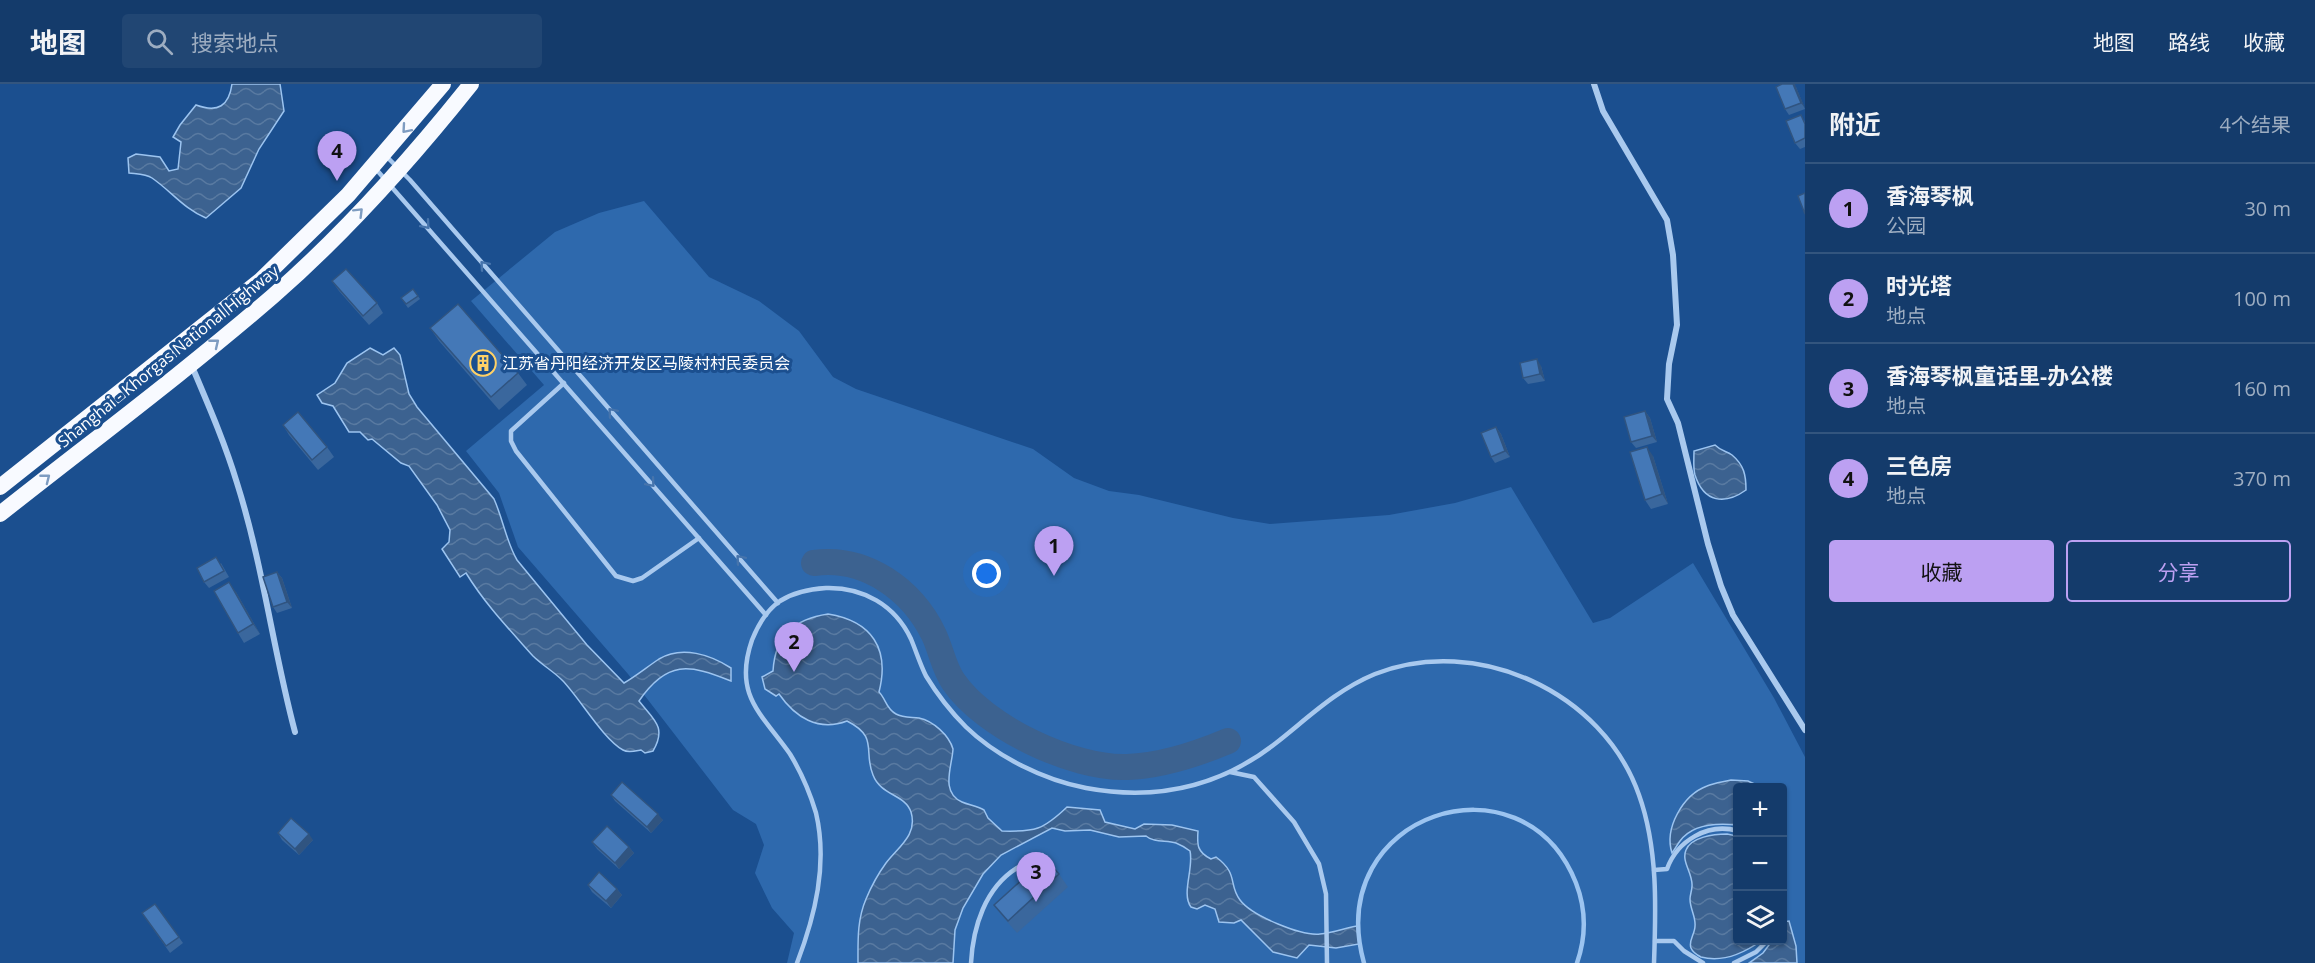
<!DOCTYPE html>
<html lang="zh">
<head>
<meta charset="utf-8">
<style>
	body { margin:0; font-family:"Open Sans","Noto Sans SC",sans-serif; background:#214673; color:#f1f3f6 }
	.controls { position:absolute; right:18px; bottom:18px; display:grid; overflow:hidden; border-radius:6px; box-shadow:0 2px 4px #0004 }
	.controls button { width:54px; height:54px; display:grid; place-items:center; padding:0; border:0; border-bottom:2px solid #33557e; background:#143b6b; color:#f1f3f6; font:30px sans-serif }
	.you { position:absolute; left:987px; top:490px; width:21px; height:21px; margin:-15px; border:4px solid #fff; border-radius:50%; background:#1a73e8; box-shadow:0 0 0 9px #1a73e833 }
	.badge { display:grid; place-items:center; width:39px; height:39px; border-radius:50%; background:#bca0f2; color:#111; font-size:20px; font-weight:700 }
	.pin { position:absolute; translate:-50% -50px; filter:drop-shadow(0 2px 3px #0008) }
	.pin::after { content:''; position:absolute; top:32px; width:21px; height:18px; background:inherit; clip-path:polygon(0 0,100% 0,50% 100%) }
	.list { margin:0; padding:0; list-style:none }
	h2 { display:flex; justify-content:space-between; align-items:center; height:78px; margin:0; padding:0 24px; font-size:26px }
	h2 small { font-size:20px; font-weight:400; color:#9dadc1 }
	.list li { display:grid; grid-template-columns:39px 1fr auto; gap:18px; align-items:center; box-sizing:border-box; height:90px; padding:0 24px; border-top:2px solid #33557e }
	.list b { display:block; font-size:22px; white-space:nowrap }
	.list p { margin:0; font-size:20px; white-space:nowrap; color:#9dadc1 }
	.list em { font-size:20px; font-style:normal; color:#9dadc1 }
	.actions { display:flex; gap:12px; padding:18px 24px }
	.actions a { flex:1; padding:14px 0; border:2px solid #bca0f2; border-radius:6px; text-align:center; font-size:21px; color:#bca0f2 }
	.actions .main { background:#bca0f2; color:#111 }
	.icon { flex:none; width:33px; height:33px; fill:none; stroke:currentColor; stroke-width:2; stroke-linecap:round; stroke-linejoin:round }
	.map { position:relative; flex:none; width:1805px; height:879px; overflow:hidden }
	header { display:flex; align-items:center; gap:36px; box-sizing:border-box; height:84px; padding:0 30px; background:#143b6b; border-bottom:2px solid #33557e }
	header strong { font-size:28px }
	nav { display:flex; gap:33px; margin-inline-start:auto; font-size:21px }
	.search { width:420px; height:54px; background:#214673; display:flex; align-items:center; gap:15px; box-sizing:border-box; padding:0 21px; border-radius:6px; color:#9dadc1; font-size:22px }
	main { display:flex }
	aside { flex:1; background:#143b6b }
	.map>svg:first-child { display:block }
	.park { fill:#2e69ad; fill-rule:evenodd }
	.water { fill:url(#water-waves); stroke:#9cc4f0; stroke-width:1.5 }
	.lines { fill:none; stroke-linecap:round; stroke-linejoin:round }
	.stream { stroke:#9cc4f0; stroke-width:4.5 }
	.river { stroke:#3c6290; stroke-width:26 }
	.service { stroke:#a9c9ee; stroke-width:4.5 }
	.minor { stroke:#a9c9ee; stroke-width:6 }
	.trunk { stroke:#f8faff; stroke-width:16 }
	.wall { fill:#3a679d }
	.shaded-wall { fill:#305480 }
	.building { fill:#4478b7; stroke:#305480; stroke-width:1.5 }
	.oneway { stroke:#7e9cc1 }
	.oneway2 { stroke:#4674ac }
	.labels { text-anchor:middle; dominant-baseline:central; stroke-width:6; stroke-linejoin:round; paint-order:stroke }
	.street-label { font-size:16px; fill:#fff; stroke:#1b4f8f }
	.poi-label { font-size:16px; fill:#fff; stroke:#1b4f8f; text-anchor:start }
</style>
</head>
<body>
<header>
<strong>地图</strong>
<div class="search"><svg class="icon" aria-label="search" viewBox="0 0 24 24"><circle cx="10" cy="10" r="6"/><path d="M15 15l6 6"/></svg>搜索地点</div>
<nav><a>地图</a><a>路线</a><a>收藏</a></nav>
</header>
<main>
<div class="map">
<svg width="1805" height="879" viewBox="0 0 1805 879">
	<defs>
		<pattern id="water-waves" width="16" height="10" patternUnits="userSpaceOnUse" patternTransform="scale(1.5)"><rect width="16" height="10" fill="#3c6290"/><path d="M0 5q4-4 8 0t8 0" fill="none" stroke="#597aa1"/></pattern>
	</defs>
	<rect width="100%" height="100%" fill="#1b4f8f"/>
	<path class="park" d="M644,117L709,193L759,217L799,247L833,293L856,305L1033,365L1074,394L1109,407L1139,411L1233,434L1270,440L1389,431L1455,419L1511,403L1593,539L1610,534L1693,479L1774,614L1805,673V879H787L794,849L772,824L755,789L764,761L756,740L733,726L628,590L518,463L499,409L466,367L544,301L471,217L555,148L599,129ZM1738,704H1782V856H1738Z"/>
	<g class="water">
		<path d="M232,0H280L284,27L259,65L241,104L206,134C184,125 171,107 152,94C146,90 136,90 129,89L128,74L136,70L160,73L169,87L178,85L181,58L173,53L180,41L196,21C218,29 229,22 232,0Z"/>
		<path d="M370,264L383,271L394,264L400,271L409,310L417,323L494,415C503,435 506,457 517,476L587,561L624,599C636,592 647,583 659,575C682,561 711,571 731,584V597C689,580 667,576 639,617C654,636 667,643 653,667L645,669L641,666C635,667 628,669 623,666C603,655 579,613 562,596C553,587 542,581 533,572C509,545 485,520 466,489L460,493L442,465L449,458L450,446L437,421L409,382L401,379L372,355L368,356L360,348H349L333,322L322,319L317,311L335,299L347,279Z"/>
		<path d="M1715,361C1721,367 1726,367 1732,371C1744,381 1746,391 1746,406C1725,421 1704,419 1695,391C1693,384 1694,374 1694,367Z"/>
		<path d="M828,530C872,537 890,565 879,608C886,615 886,625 896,630C903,634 911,633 919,634C933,637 949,651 953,665C952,683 940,708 962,718C969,721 977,722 984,726L988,734L1002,747C1035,748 1043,746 1067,723L1100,726L1105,738L1135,745L1144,740L1172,741L1198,747C1197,761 1197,768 1211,775L1216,773C1239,790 1228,800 1240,816C1252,832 1301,852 1320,850C1333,849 1345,844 1357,842L1359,860L1336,864L1309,861L1297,874L1273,868L1241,836L1234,839L1219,838L1215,825L1205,821L1197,825L1191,823C1181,810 1194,784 1190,767C1186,764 1181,761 1176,759C1166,756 1154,759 1146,752L1119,753L1090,746L1065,747L1052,744L1001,771L983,790L963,824L955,846L953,879H858C858,857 857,836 866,815C871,803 878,790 886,779C898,763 918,751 911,728C905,710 881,712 873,691C863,667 879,653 847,637C818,648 795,633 779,610L776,612L765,605L762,593L773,587C775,551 795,535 828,530Z"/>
		<path d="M1731,696L1748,697L1761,703L1738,704L1737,741C1718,739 1693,739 1680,757C1677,761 1675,765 1672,769C1664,744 1683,711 1707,702C1714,699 1723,698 1731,696Z"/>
		<path d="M1727,750L1737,752L1738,856L1761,857C1744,869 1723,879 1701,873C1697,871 1693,869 1691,864C1688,857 1695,850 1695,842C1696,833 1690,825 1690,815C1690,811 1692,806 1692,802C1693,789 1681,778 1686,766C1691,753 1714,750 1727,750Z"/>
		<polygon points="1789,837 1796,862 1797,879 1749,879 1763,869 1772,857 1782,856 1783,838"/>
	</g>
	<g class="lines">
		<path class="stream" d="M1364,879C1322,729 1523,665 1576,799C1586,825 1586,853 1577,879"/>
		<path class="river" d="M814,479C865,472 912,505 934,551C941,566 944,584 953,597C984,643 1073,685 1127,683C1162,682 1197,670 1228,657"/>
		<g class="service">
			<polyline points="386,72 410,96 778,519"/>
			<polyline points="375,84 766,531"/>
			<polyline points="564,299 511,347 511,357 516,367 616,492 633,497 642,494 699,454"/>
			<polyline points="1230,688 1254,693 1294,738 1319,780 1326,810 1327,879"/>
			<path d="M1654,786L1667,785C1677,757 1708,738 1738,747"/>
			<polyline points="1655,857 1674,857 1684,867 1703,879"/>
			<path d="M797,879C815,832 828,780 816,729C810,709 801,688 790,670C761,629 733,611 752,556C758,541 767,526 780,517C794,508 810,505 826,504C863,503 895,521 911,555C916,567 920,580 926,592C937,610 951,628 966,643C997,673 1044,696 1086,704C1156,717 1220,703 1276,659C1308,634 1336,606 1375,590C1477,550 1603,608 1639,711C1658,764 1656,824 1654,879"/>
			<path d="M971,879C973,843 985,804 1017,784C1024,779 1034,775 1042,771"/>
			<polyline points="1734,879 1756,868 1768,856"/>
		</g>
		<g class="minor">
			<polyline points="1594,0 1603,27 1667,136 1673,171 1677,241 1669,280 1667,315 1678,339 1708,460 1721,502 1733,531 1805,646"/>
			<path d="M191,280C208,320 225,359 237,399C263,481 273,566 295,648"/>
		</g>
		<g class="trunk">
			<polyline points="0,403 261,196 348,111 443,0"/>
			<path d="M0,430C91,358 185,288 273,212C344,150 412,74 471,0"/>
		</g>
	</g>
	<g class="wall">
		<polygon points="1796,3 1805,25 1789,31 1785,25"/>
		<polygon points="1805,36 1805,63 1800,65 1795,59"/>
		<polygon points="332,197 377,219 383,229 369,241 339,207"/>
		<polygon points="413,205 420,215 408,224 401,214"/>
		<polygon points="430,244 518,289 527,301 499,326 439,257"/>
		<polygon points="1541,282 1545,297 1528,300 1523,294"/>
		<polygon points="1645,327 1650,334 1657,358 1636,364 1631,358"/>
		<polygon points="283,341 327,363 334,373 318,386 289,351"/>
		<polygon points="1496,343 1501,350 1510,373 1495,379 1491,373"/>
		<polygon points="1653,372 1668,420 1651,425 1645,416"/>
		<polygon points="221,479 229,493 209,504 204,498"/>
		<polygon points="277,488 282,494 292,524 277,529 273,523"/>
		<polygon points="236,508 260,550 244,559 238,549"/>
		<polygon points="611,711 663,736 651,749 615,717"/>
		<polygon points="278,749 313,756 299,771 282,756"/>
		<polygon points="592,758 629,763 634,769 619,785 597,765"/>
		<polygon points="1059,790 1068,803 1017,849 1003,833 994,821"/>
		<polygon points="588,801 617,805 622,811 611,824 592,808"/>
		<polygon points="155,820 183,859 170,869 142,829"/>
	</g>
	<g class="shaded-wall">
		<polygon points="1793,0 1795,0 1796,3 1805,24 1801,19"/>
		<polygon points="1537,275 1541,282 1545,297 1540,290"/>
		<polygon points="1645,327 1650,334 1657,358 1652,352"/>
		<polygon points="1496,343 1501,350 1510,373 1505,367"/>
		<polygon points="1647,363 1653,372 1668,420 1662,410"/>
		<polygon points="277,488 282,494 292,524 287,518"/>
		<polygon points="229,498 236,508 260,550 253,540"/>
		<polygon points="658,730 663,736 651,749 647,743"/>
		<polygon points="309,750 313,756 299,771 295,765"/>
		<polygon points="629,763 634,769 619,785 615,779"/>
		<polygon points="617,805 622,811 611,824 606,817"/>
	</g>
	<g class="building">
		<polygon points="1782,0 1793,0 1801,19 1785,25 1776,3"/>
		<polygon points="1801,31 1805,40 1805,54 1795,59 1786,37"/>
		<polygon points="1805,109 1805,130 1798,112"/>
		<polygon points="346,185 377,219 363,232 332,197"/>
		<polygon points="413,205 418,212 406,220 401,214"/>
		<polygon points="458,220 518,289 491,313 430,244"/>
		<polygon points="1537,275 1540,290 1523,294 1520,279"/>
		<polygon points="1645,327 1652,352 1631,358 1624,333"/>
		<polygon points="298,328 327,363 312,376 283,341"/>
		<polygon points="1496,343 1505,367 1491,373 1481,349"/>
		<polygon points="1647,363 1662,410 1645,416 1630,368"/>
		<polygon points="216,473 224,487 204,498 197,484"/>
		<polygon points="277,488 287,518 273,523 263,493"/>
		<polygon points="229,498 253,540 238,549 214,507"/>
		<polygon points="622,698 658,730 647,743 611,711"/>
		<polygon points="291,734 309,750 295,765 278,749"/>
		<polygon points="607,742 629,763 615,779 592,758"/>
		<polygon points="1045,775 1059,790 1008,837 994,821"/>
		<polygon points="599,788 617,805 606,817 588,801"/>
		<polygon points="155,820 179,853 166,862 142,829"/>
	</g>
	<defs><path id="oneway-chevron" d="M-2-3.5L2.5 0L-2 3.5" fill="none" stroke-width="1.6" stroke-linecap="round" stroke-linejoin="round" transform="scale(1.5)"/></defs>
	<g class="oneway">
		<use href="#oneway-chevron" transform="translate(406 45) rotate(131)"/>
		<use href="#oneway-chevron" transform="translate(359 128) rotate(-45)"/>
		<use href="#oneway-chevron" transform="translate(215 259) rotate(-39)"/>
		<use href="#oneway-chevron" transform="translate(46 394) rotate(-38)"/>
	</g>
	<g class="oneway2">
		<use href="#oneway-chevron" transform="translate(426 141) rotate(49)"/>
		<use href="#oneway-chevron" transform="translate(484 181) rotate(-131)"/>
		<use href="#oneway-chevron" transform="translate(612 328) rotate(-131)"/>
		<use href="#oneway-chevron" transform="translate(651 399) rotate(49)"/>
		<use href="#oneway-chevron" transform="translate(740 475) rotate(-131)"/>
	</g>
	<defs>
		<g id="building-ring" transform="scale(1.35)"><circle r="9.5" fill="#1b4f8f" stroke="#ffd166" stroke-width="1.5"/><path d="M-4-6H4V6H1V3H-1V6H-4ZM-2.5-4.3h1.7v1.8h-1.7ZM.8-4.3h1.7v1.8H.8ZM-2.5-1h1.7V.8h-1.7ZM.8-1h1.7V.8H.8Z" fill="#ffd166"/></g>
	</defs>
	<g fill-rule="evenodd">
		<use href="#building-ring" x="483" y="279"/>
	</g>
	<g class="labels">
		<g class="street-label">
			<text transform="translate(168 272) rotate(-39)">Shanghai - Khorgas National Highway</text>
		</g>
		<g class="poi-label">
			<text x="502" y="279">江苏省丹阳经济开发区马陵村村民委员会</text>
		</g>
	</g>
</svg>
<div class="controls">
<button>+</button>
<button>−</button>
<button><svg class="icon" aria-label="layers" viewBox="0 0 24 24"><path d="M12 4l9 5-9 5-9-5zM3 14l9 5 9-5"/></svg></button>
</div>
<div class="you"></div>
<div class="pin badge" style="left:1054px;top:492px">1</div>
<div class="pin badge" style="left:794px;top:588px">2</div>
<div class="pin badge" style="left:1036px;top:818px">3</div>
<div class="pin badge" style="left:337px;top:97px">4</div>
</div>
<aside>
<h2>附近<small>4个结果</small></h2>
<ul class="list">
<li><span class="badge">1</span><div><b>香海琴枫</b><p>公园</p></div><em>30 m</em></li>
<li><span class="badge">2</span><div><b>时光塔</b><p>地点</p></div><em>100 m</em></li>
<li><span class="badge">3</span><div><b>香海琴枫童话里-办公楼</b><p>地点</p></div><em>160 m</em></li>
<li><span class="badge">4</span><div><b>三色房</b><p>地点</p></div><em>370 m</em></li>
</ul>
<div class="actions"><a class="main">收藏</a><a>分享</a></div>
</aside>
</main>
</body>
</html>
